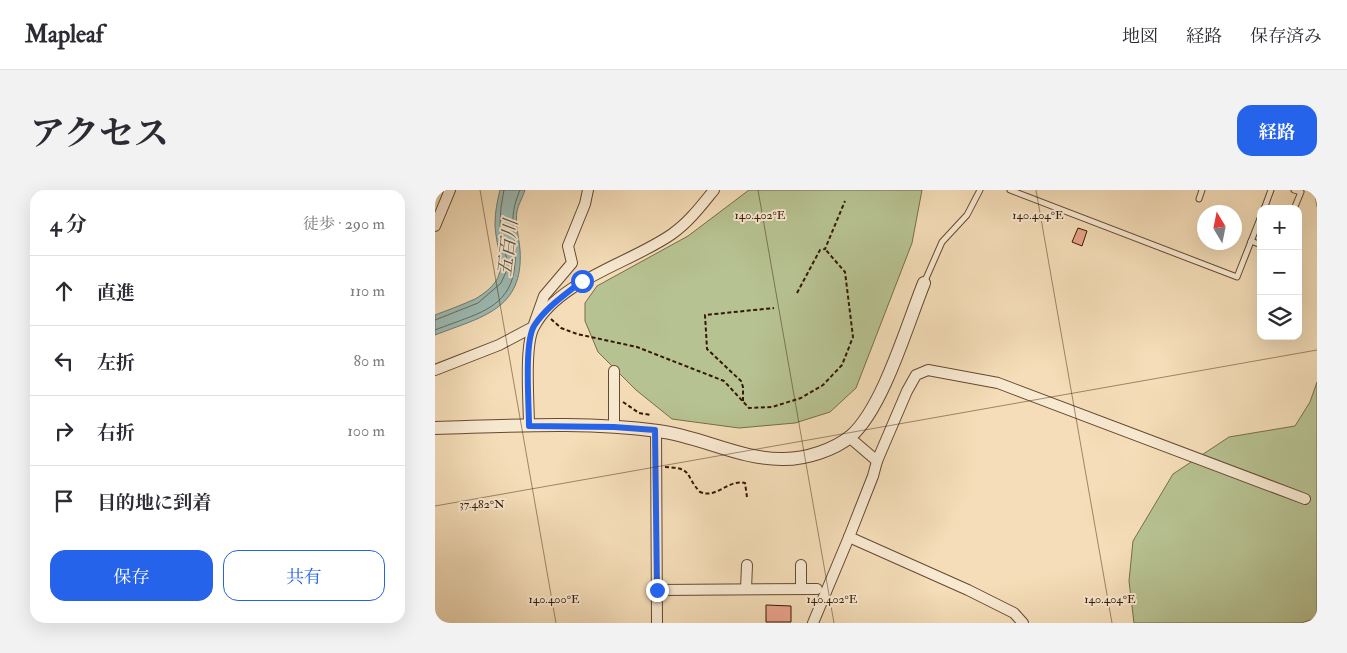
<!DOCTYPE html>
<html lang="ja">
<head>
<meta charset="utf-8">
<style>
	body { margin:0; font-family:"IM FELL Double Pica","Noto Serif JP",serif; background:#f2f2f3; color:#2b2b33 }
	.controls { position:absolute; right:15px; top:15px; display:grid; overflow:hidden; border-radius:10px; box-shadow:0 5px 20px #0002 }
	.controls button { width:45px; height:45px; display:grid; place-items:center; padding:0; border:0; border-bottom:1px solid #e1e1e2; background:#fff; color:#2b2b33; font:25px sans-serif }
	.compass { position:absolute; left:762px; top:15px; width:45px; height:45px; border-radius:50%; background:#fff; box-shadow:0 5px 20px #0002; rotate:350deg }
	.stop { position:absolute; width:15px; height:15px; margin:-11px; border:4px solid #2563eb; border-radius:50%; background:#fff }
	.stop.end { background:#2563eb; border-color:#fff; box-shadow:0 1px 5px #0008 }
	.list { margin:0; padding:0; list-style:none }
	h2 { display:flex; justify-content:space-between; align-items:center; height:65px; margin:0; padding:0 20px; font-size:21px }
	h2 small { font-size:16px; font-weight:400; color:#7c7c81 }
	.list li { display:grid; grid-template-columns:32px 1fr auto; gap:15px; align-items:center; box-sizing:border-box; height:70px; padding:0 20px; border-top:1px solid #e1e1e2 }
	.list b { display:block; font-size:19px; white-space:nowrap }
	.list em { font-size:16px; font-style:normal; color:#7c7c81 }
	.actions { display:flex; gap:10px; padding:15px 20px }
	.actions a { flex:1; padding:11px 0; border:1px solid #2563eb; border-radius:15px; text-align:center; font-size:18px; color:#2563eb }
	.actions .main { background:#2563eb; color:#fff }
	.icon { flex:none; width:28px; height:28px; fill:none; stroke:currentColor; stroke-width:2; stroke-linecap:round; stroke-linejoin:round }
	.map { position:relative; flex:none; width:882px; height:433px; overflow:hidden; border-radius:15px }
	header { display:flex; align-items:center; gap:30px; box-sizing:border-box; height:70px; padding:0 25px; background:#fff; border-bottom:1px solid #e1e1e2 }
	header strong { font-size:24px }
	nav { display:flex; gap:28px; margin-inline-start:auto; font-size:18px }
	.intro { display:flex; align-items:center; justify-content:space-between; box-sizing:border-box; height:120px; padding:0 30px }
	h1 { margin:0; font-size:35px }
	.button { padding:12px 22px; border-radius:15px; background:#2563eb; color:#fff; font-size:18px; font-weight:700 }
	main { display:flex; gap:30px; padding:0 30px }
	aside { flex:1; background:#fff; border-radius:15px; box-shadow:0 5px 20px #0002 }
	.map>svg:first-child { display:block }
	.green { fill:#b7c292; stroke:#766d4a }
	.water { fill:#9cbbb4; stroke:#737a6d }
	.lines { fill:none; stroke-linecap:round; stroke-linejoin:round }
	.shore { stroke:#696a5c; stroke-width:1 }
	.building { fill:#eaa38c; stroke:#361803 }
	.service-casing { stroke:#664930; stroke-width:7 }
	.minor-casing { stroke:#664930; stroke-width:12 }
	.tertiary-casing { stroke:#664930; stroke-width:14 }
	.path { stroke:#361803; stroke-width:2; stroke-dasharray:4 2.5; stroke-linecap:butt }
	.service { stroke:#f8e9d1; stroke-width:5 }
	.minor { stroke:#f8e9d1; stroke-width:10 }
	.tertiary { stroke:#f8e9d1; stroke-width:12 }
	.route { stroke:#2563eb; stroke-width:6 }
	.ticks { fill:none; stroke:#361803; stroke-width:1; stroke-opacity:0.45 }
	.labels { text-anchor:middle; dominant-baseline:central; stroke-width:4; stroke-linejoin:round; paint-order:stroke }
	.water-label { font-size:19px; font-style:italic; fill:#5a5141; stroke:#f8e9d1 }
	.ticks-label { font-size:12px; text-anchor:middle; fill:#361803; stroke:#f8e9d1; stroke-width:4; stroke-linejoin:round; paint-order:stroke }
</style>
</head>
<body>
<header>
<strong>Mapleaf</strong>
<nav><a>地図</a><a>経路</a><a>保存済み</a></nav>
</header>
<div class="intro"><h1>アクセス</h1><a class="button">経路</a></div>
<main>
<aside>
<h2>4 分<small>徒歩 · 290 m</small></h2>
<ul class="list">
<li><svg class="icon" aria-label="ahead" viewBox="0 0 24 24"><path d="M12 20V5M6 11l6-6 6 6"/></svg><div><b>直進</b></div><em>110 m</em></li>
<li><svg class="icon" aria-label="left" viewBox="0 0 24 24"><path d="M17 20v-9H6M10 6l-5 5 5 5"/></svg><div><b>左折</b></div><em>80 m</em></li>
<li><svg class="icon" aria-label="right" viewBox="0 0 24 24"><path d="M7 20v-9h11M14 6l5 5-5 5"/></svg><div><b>右折</b></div><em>100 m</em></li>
<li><svg class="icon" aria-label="arrive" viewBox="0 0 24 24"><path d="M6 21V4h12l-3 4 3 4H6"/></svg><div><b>目的地に到着</b></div></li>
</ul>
<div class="actions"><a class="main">保存</a><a>共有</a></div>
</aside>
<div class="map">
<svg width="882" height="433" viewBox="0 0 882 433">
	<rect width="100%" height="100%" fill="#f4ddb8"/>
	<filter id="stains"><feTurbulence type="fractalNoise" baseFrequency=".004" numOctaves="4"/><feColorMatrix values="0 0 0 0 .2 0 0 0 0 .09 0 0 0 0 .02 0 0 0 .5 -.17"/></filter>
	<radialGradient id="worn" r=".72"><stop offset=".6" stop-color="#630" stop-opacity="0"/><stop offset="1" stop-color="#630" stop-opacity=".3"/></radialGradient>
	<g class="green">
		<polygon points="314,0 487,0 477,53 421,198 395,222 360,233 304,238 237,229 201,200 163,162 150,131 150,113 162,96 253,46"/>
		<polygon points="882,192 882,428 866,433 699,433 694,391 698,351 738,284 794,247 860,236 875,212"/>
	</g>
	<path class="water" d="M65,0H90C88,7 83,15 82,21C80,33 84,48 85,60C89,120 46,127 0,145V125C13,120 27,115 40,109C79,86 62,69 60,35C60,22 62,12 65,0Z"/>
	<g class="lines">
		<g class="shore">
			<polyline points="0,130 43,113 66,93 71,82 72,71 65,35 66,17 69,0"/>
			<path d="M0,140C48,121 84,118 80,56C78,31 75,24 85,0"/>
		</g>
	</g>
	<g class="building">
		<polygon points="643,38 652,41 647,56 637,52"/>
		<polygon points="331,415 356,416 356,432 331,432"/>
	</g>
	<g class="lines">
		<g class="service-casing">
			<g id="service">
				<polyline points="575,0 802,87 826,26"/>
				<polyline points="764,9 767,0"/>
				<polyline points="829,19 836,0"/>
				<polyline points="859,19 866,2 859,0"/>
				<polyline points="816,51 826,55"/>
				<polyline points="489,93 507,52 532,25 545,0"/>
			</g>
		</g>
		<g class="minor-casing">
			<g id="minor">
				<polyline points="0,36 15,0"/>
				<polyline points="0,180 64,155 98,137 109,106 137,73 133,56 150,14 153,0"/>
				<path d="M94,236C94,214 89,155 99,137C124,90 196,73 237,44C254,32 266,16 279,0"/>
				<polyline points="179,237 179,181"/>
				<polyline points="221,240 222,433"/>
				<polyline points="414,247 442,271"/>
				<polyline points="414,347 533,400 579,423 588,433"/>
				<polyline points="366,375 366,399"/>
				<polyline points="311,399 312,375"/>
				<polyline points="222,400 382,399"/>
				<polyline points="378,433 414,347 438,286 442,271 472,201 481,185 493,180 563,193 870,309"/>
			</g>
		</g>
		<g class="tertiary-casing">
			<path id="tertiary" d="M0,238C74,236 150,231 223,241C265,246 306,270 349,269C371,269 399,260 416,246C448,218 472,135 489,93"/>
		</g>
		<g class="path">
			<polyline points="362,103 385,60 390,59 410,11"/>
			<polyline points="116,129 126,138 142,144 202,157 289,191 314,218 337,217 366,208 388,195 407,175 418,147 410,82 390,59"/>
			<polyline points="308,211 308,197 306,191 272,159 270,125 339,118"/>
			<polyline points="188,212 204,223 216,225"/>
			<path d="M230,277C259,278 249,285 265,302C282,309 293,289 310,293L312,307"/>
		</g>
		<use href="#service" class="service"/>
		<use href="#minor" class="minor"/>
		<use href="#tertiary" class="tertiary"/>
	</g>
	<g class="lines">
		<path class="route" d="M147,91C130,105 111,117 99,136C89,153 94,214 94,236L179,237L220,240L222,400"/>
	</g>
	<path class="ticks" d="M45,0L121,433M323,0L399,433M601,0L677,433M879,0L882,17M0,316L882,160"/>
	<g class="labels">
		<g class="water-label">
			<text transform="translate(73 58) rotate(-83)">五百川</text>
		</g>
	</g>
	<g class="ticks-label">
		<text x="325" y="29">140.402°E</text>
		<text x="603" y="29">140.404°E</text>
		<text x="47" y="318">37.482°N</text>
		<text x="119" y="413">140.400°E</text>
		<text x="397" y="413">140.402°E</text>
		<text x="675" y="413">140.404°E</text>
	</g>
	<rect width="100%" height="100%" filter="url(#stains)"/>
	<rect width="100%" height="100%" fill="url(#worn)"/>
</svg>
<div class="controls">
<button>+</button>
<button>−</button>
<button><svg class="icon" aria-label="layers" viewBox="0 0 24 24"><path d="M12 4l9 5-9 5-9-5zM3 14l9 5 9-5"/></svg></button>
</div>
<svg class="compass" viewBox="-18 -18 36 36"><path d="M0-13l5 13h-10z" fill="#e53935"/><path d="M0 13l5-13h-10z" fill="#7c7c81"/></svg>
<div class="stop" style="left:147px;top:91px"></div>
<div class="stop end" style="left:222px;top:400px"></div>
</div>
</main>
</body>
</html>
